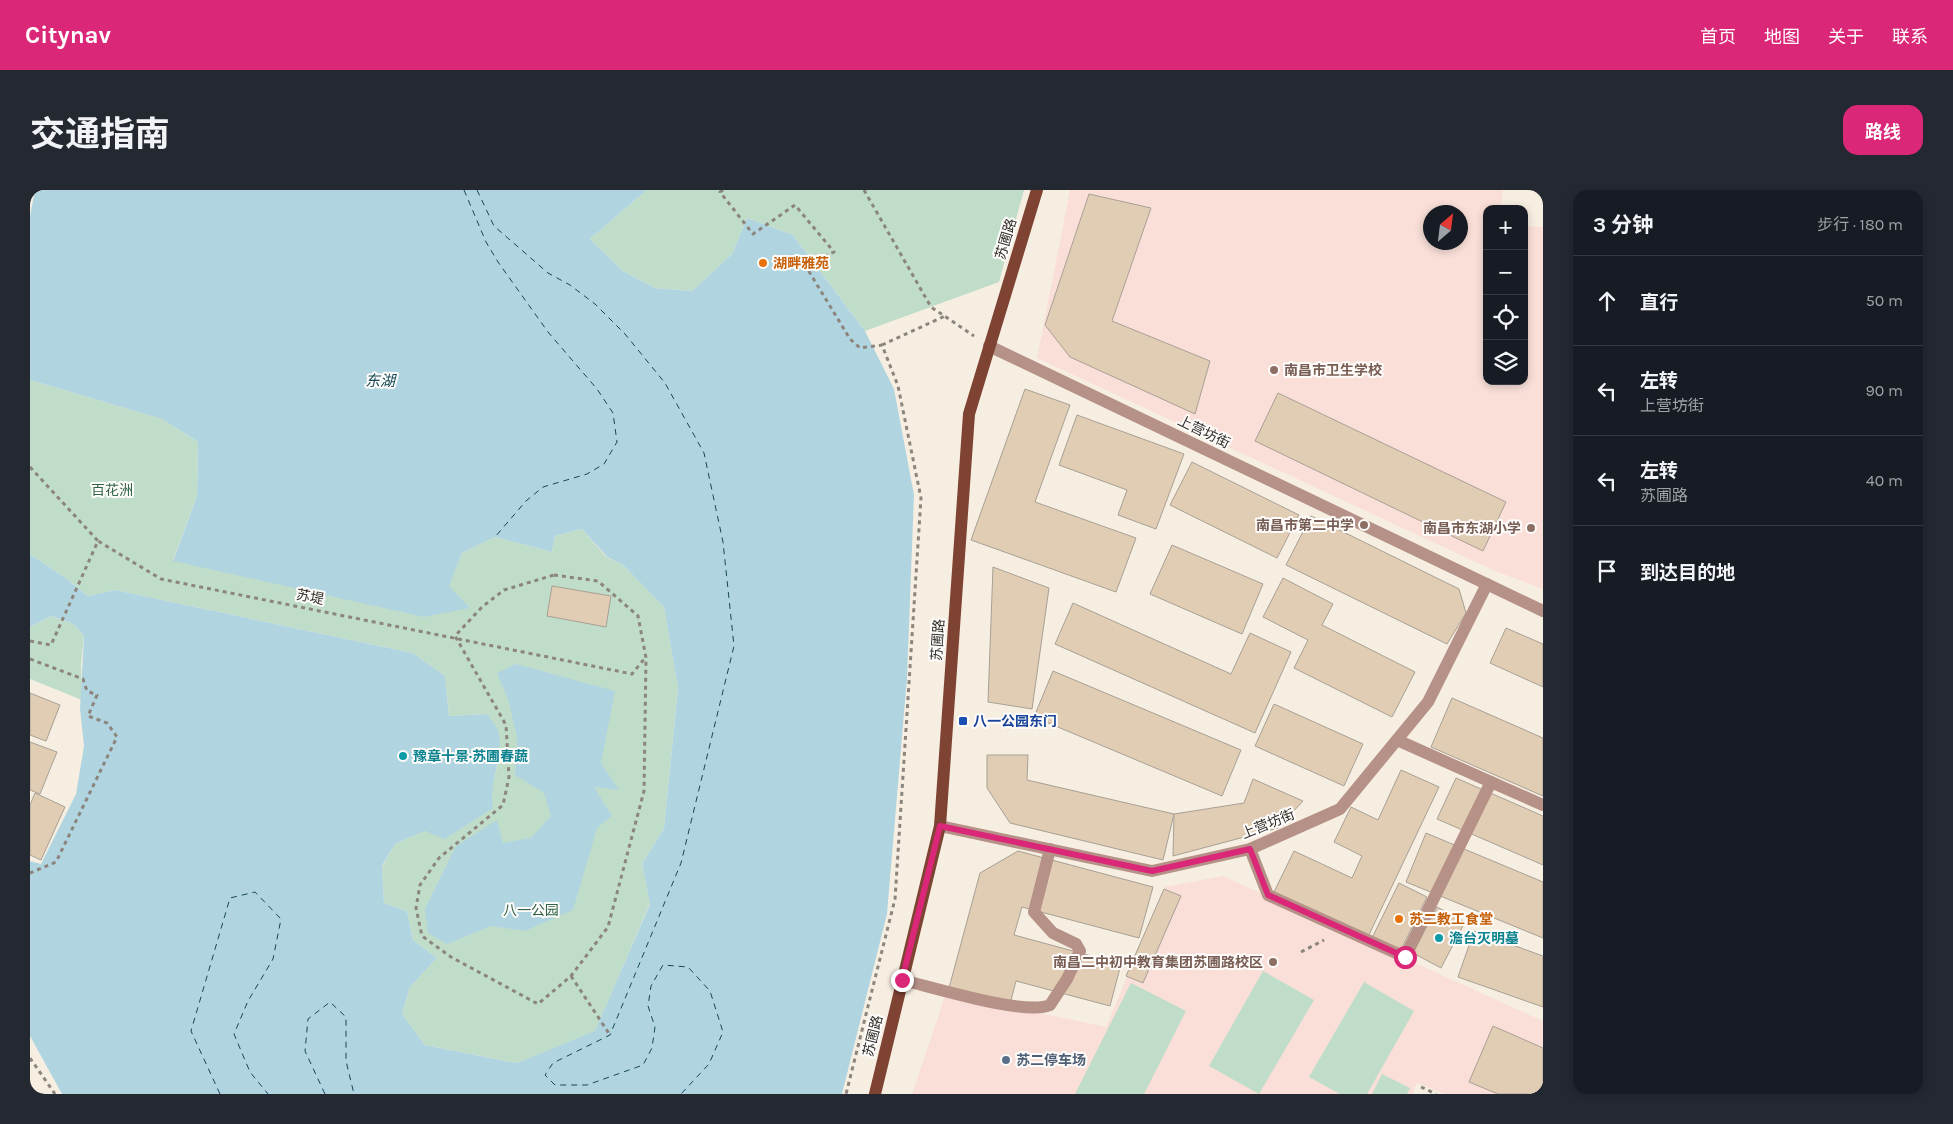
<!DOCTYPE html>
<html lang="zh">
<head>
<meta charset="utf-8">
<style>
	body { margin:0; font-family:Karla,"Noto Sans SC",sans-serif; background:#242831; color:#f1f3f6 }
	.controls { position:absolute; right:15px; top:15px; display:grid; overflow:hidden; border-radius:10px; box-shadow:0 2px 8px #0003 }
	.controls button { width:45px; height:45px; display:grid; place-items:center; padding:0; border:0; border-bottom:1px solid #363941; background:#171b24; color:#f1f3f6; font:25px sans-serif }
	.compass { position:absolute; left:1393px; top:15px; width:45px; height:45px; border-radius:50%; background:#171b24; box-shadow:0 2px 8px #0003; rotate:28deg }
	.stop { position:absolute; width:15px; height:15px; margin:-11px; border:4px solid #db2777; border-radius:50%; background:#fff }
	.stop.end { background:#db2777; border-color:#fff; box-shadow:0 1px 5px #0008 }
	.list { margin:0; padding:0; list-style:none }
	h2 { display:flex; justify-content:space-between; align-items:center; height:65px; margin:0; padding:0 20px; font-size:21px }
	h2 small { font-size:16px; font-weight:400; color:#9ea1a6 }
	.list li { display:grid; grid-template-columns:32px 1fr auto; gap:15px; align-items:center; box-sizing:border-box; height:90px; padding:0 20px; border-top:1px solid #363941 }
	.list b { display:block; font-size:19px; white-space:nowrap }
	.list p { margin:0; font-size:16px; white-space:nowrap; color:#9ea1a6 }
	.list em { font-size:16px; font-style:normal; color:#9ea1a6 }
	.icon { flex:none; width:28px; height:28px; fill:none; stroke:currentColor; stroke-width:2; stroke-linecap:round; stroke-linejoin:round }
	.map { position:relative; flex:none; width:1513px; height:904px; overflow:hidden; border-radius:15px }
	header { display:flex; align-items:center; gap:30px; box-sizing:border-box; height:70px; padding:0 25px; background:#db2777; color:#fff }
	header strong { font-size:24px }
	nav { display:flex; gap:28px; margin-inline-start:auto; font-size:18px }
	.intro { display:flex; align-items:center; justify-content:space-between; box-sizing:border-box; height:120px; padding:0 30px }
	h1 { margin:0; font-size:35px }
	.button { padding:12px 22px; border-radius:15px; background:#db2777; color:#fff; font-size:18px; font-weight:700 }
	main { display:flex; gap:30px; padding:0 30px }
	aside { flex:1; background:#171b24; border-radius:15px; box-shadow:0 2px 8px #0003 }
	.map>svg:first-child { display:block }
	.education { fill:#f9dfd8; fill-rule:evenodd }
	.green { fill:#c0ddca }
	.water { fill:#b1d5e0 }
	.lines { fill:none; stroke-linecap:round; stroke-linejoin:round }
	.ferry { stroke:#144854; stroke-width:1; stroke-dasharray:6 5; stroke-linecap:butt }
	.building { fill:#e0cdb3; stroke:#a8a095 }
	.path { stroke:#8b857d; stroke-width:3; stroke-dasharray:4 4; stroke-linecap:butt }
	.minor { stroke:#b59187; stroke-width:12 }
	.major { stroke:#7e4332; stroke-width:12 }
	.route { stroke:#db2777; stroke-width:6 }
	.food-dot { fill:#e8710a; stroke:#fefcfa; stroke-width:2 }
	.education-dot { fill:#8d6e63; stroke:#fefcfa; stroke-width:2 }
	.transit-dot { fill:#1a4fb4; stroke:#fefcfa; stroke-width:2 }
	.culture-dot { fill:#0f9aa8; stroke:#fefcfa; stroke-width:2 }
	.service-dot { fill:#5c6f8a; stroke:#fefcfa; stroke-width:2 }
	.labels { text-anchor:middle; dominant-baseline:central; stroke-width:4; stroke-linejoin:round; paint-order:stroke }
	.street-label { font-size:14px; fill:#322e2a; stroke:#fefcfa }
	.food-label { font-size:14px; font-weight:bold; fill:#c56008; stroke:#fefcfa; text-anchor:start }
	.education-label { font-size:14px; font-weight:bold; fill:#785e54; stroke:#fefcfa; text-anchor:end }
	.park-label { font-size:14px; fill:#306246; stroke:#fefcfa }
	.transit-label { font-size:14px; font-weight:bold; fill:#164399; stroke:#fefcfa; text-anchor:start }
	.culture-label { font-size:14px; font-weight:bold; fill:#0d838f; stroke:#fefcfa; text-anchor:start }
	.service-label { font-size:14px; font-weight:bold; fill:#4e5e75; stroke:#fefcfa; text-anchor:start }
	.water-label { font-size:15px; font-style:italic; fill:#144854; stroke:#fefcfa }
</style>
</head>
<body>
<header>
<strong>Citynav</strong>
<nav><a>首页</a><a>地图</a><a>关于</a><a>联系</a></nav>
</header>
<div class="intro"><h1>交通指南</h1><a class="button">路线</a></div>
<main>
<div class="map">
<svg width="1513" height="904" viewBox="0 0 1513 904">
	<rect width="100%" height="100%" fill="#f7eee2"/>
	<g class="education">
		<path d="M1040,0H1473L1470,19H1457V191H1494V36L1513,37V399L1465,381L1007,168ZM1400,22H1430V52H1400Z"/>
		<polygon points="1193,686 1513,831 1513,904 1414,904 1387,893 1382,904 882,904 916,803 1076,837 1135,697"/>
	</g>
	<g class="green">
		<polygon points="617,0 994,0 969,92 835,141 763,45 717,28 702,64 662,101 625,98 593,81 560,49"/>
		<polygon points="0,190 132,229 168,252 167,306 143,370 440,418 418,397 432,363 465,347 522,362 525,346 552,339 576,367 593,375 634,417 648,498 634,638 612,674 620,713 565,842 487,873 395,855 372,824 380,797 407,768 383,750 377,721 354,713 352,677 365,654 395,641 460,604 468,573 457,524 419,526 415,486 383,463 85,400 58,406 37,389 0,364"/>
		<polygon points="21,426 44,434 54,446 51,475 52,510 0,489 0,437"/>
		<polygon points="1233,781 1284,810 1229,904 1179,876"/>
		<polygon points="1334,792 1384,821 1337,904 1310,904 1279,887"/>
		<polygon points="1101,793 1156,821 1114,904 1045,904"/>
		<polygon points="1352,884 1380,898 1377,904 1342,904"/>
	</g>
	<g class="water">
		<path d="M5,0H617L560,49L593,81L625,98L662,101L702,64L717,28L763,45L835,141L864,199L884,305L877,488L857,724L812,904H32L0,846V671L11,674L46,604L54,556L50,519L54,446L44,434L21,426L0,437V364L37,389L58,406L85,400L383,463L415,486L419,526L457,524C460,529 466,535 468,540C475,565 458,593 463,618L415,649L395,641L365,654L352,676L354,713L377,721L383,750L407,768L380,797L372,824L395,855L487,873L565,841L620,714L612,674L634,638L648,498L634,417L593,375L577,367L552,339L525,346L522,362L465,347L432,363L419,396L440,418L394,427L143,371L167,306L168,252L132,229L0,190V26Z"/>
		<polygon points="486,474 585,501 571,573 589,600 564,597 582,626 567,638 543,720 495,741 461,736 417,754 398,743 395,719 426,656 467,630 473,653 501,648 521,626 514,603 485,585 487,547 478,509 467,483"/>
	</g>
	<g class="lines">
		<g class="ferry">
			<polyline points="434,0 456,52 468,72 518,142 567,199 583,223 587,252 574,274 557,284 513,297 496,311 465,347"/>
			<polyline points="447,0 464,36 518,83 540,95 565,114 595,144 635,193 674,263 693,352 704,456 651,673 580,845 523,873 515,885 525,895 557,895 613,875 622,858 625,837 618,816 621,796 633,775 658,777 680,801 693,842 679,874 651,904"/>
			<polyline points="190,904 161,841 200,708 225,702 251,729 243,769 218,811 204,844 220,882 238,904"/>
			<polyline points="295,904 275,861 278,829 300,812 316,827 316,871 324,904"/>
		</g>
	</g>
	<g class="building">
		<polygon points="1059,4 1121,18 1082,131 1180,171 1165,224 1040,167 1015,135"/>
		<polygon points="995,199 1040,215 1005,312 1106,348 1086,402 941,350"/>
		<polygon points="1248,203 1476,312 1453,361 1225,251"/>
		<polygon points="1047,225 1154,264 1126,339 1088,325 1097,300 1029,275"/>
		<polygon points="1162,272 1269,325 1247,368 1140,315"/>
		<polygon points="1281,326 1429,399 1436,423 1417,454 1256,375"/>
		<polygon points="1142,355 1233,394 1212,444 1120,404"/>
		<polygon points="963,377 1019,398 1002,519 958,512"/>
		<polygon points="1253,388 1303,414 1292,435 1385,482 1362,527 1264,478 1278,450 1233,427"/>
		<polygon points="522,396 581,406 576,437 517,426"/>
		<polygon points="1043,413 1201,484 1220,443 1261,462 1225,543 1025,454"/>
		<polygon points="1476,438 1513,454 1513,497 1460,473"/>
		<polygon points="1023,481 1211,560 1192,606 1004,527"/>
		<polygon points="0,503 30,515 16,551 0,545"/>
		<polygon points="1422,508 1513,548 1513,606 1401,557"/>
		<polygon points="1244,514 1333,554 1314,596 1225,556"/>
		<polygon points="0,552 27,562 10,604 0,600"/>
		<polygon points="957,565 998,565 997,590 1144,624 1133,670 980,633 957,598"/>
		<polygon points="1371,580 1409,597 1337,749 1243,704 1264,661 1322,688 1332,666 1304,652 1321,617 1348,630"/>
		<polygon points="1426,588 1513,626 1513,675 1407,629"/>
		<polygon points="1223,589 1273,611 1248,638 1143,666 1144,624 1214,613"/>
		<polygon points="5,603 35,617 11,670 0,665 0,615"/>
		<polygon points="1396,643 1513,692 1513,748 1376,692"/>
		<polygon points="988,661 1123,697 1109,748 992,717 984,745 1091,774 1080,816 986,791 980,814 919,798 950,683"/>
		<polygon points="1369,693 1397,707 1369,764 1341,750"/>
		<polygon points="1134,699 1151,706 1113,793 1096,786"/>
		<polygon points="1407,717 1435,732 1411,778 1383,763"/>
		<polygon points="1444,741 1513,766 1513,817 1428,787"/>
		<polygon points="1463,836 1513,858 1513,904 1468,904 1439,892"/>
	</g>
	<g class="lines">
		<g class="path">
			<polyline points="693,0 690,2 723,44 765,15 804,62 775,75 820,149 830,158 852,155 868,196 891,308 865,709 816,904"/>
			<polyline points="834,0 901,117 944,146"/>
			<polyline points="852,155 915,126"/>
			<polyline points="0,277 68,351"/>
			<polygon points="524,385 568,391 608,426 616,468 614,601 578,737 541,786 508,814 421,767 392,746 386,718 390,695 409,668 473,615 479,587 476,535 425,446 452,417 474,400"/>
			<polyline points="0,451 21,455 68,351 131,389 602,484 615,468"/>
			<polyline points="0,469 53,489 57,501 67,505 58,526 77,533 87,547 26,672 0,683"/>
			<polyline points="1271,762 1294,750"/>
			<polyline points="541,786 580,845"/>
			<polyline points="0,868 25,904"/>
			<polyline points="1391,897 1406,904"/>
		</g>
		<g class="minor">
			<polyline points="959,156 1513,421"/>
			<polyline points="1461,592 1513,615"/>
			<polyline points="910,636 1122,681 1220,659 1310,619 1398,512 1457,394"/>
			<polyline points="1220,659 1238,705 1375,767 1461,592 1367,550"/>
			<path d="M872,790C902,797 995,826 1020,815L1037,789L1050,761L1046,754L1023,743L1004,722L1020,659"/>
		</g>
		<polyline class="major" points="845,904 910,636 939,224 1007,0"/>
	</g>
	<g class="lines">
		<polyline class="route" points="872,790 910,636 1122,681 1220,659 1238,705 1375,767"/>
	</g>
	<g class="food-dot">
		<circle cx="733" cy="73" r="5"/>
		<circle cx="1369" cy="729" r="5"/>
	</g>
	<g class="education-dot">
		<circle cx="1244" cy="180" r="5"/>
		<circle cx="1334" cy="335" r="5"/>
		<circle cx="1501" cy="338" r="5"/>
		<circle cx="1243" cy="772" r="5"/>
	</g>
	<rect class="transit-dot" x="928" y="526" width="10" height="10" rx="2.5"/>
	<g class="culture-dot">
		<circle cx="373" cy="566" r="5"/>
		<circle cx="1409" cy="748" r="5"/>
	</g>
	<circle class="service-dot" cx="976" cy="870" r="5"/>
	<g class="labels">
		<g class="street-label">
			<text transform="translate(976 49) rotate(-73)">苏圃路</text>
			<text transform="translate(1174 242) rotate(26)">上营坊街</text>
			<text transform="translate(280 407) rotate(11)">苏堤</text>
			<text transform="translate(908 450) rotate(-86)">苏圃路</text>
			<text transform="translate(1238 634) rotate(-22)">上营坊街</text>
			<text transform="translate(843 846) rotate(-76)">苏圃路</text>
		</g>
		<g class="food-label">
			<text x="743" y="73">湖畔雅苑</text>
			<text x="1379" y="729">苏二教工食堂</text>
		</g>
		<g class="education-label">
			<text x="1254" y="180" text-anchor="start">南昌市卫生学校</text>
			<text x="1324" y="335">南昌市第二中学</text>
			<text x="1491" y="338">南昌市东湖小学</text>
			<text x="1233" y="772">南昌二中初中教育集团苏圃路校区</text>
		</g>
		<g class="park-label">
			<text x="82" y="300">百花洲</text>
			<text x="501" y="720">八一公园</text>
		</g>
		<g class="transit-label">
			<text x="943" y="531">八一公园东门</text>
		</g>
		<g class="culture-label">
			<text x="383" y="566">豫章十景·苏圃春蔬</text>
			<text x="1419" y="748">澹台灭明墓</text>
		</g>
		<g class="service-label">
			<text x="986" y="870">苏二停车场</text>
		</g>
		<g class="water-label">
			<text x="350" y="191">东湖</text>
		</g>
	</g>
</svg>
<div class="controls">
<button>+</button>
<button>−</button>
<button><svg class="icon" aria-label="locate" viewBox="0 0 24 24"><circle cx="12" cy="12" r="6"/><path d="M12 2v4M12 18v4M2 12h4M18 12h4"/></svg></button>
<button><svg class="icon" aria-label="layers" viewBox="0 0 24 24"><path d="M12 4l9 5-9 5-9-5zM3 14l9 5 9-5"/></svg></button>
</div>
<svg class="compass" viewBox="-18 -18 36 36"><path d="M0-13l5 13h-10z" fill="#e53935"/><path d="M0 13l5-13h-10z" fill="#9ea1a6"/></svg>
<div class="stop" style="left:1375px;top:767px"></div>
<div class="stop end" style="left:872px;top:790px"></div>
</div>
<aside>
<h2>3 分钟<small>步行 · 180 m</small></h2>
<ul class="list">
<li><svg class="icon" aria-label="ahead" viewBox="0 0 24 24"><path d="M12 20V5M6 11l6-6 6 6"/></svg><div><b>直行</b></div><em>50 m</em></li>
<li><svg class="icon" aria-label="left" viewBox="0 0 24 24"><path d="M17 20v-9H6M10 6l-5 5 5 5"/></svg><div><b>左转</b><p>上营坊街</p></div><em>90 m</em></li>
<li><svg class="icon" aria-label="left" viewBox="0 0 24 24"><path d="M17 20v-9H6M10 6l-5 5 5 5"/></svg><div><b>左转</b><p>苏圃路</p></div><em>40 m</em></li>
<li><svg class="icon" aria-label="arrive" viewBox="0 0 24 24"><path d="M6 21V4h12l-3 4 3 4H6"/></svg><div><b>到达目的地</b></div></li>
</ul>
</aside>
</main>
</body>
</html>
